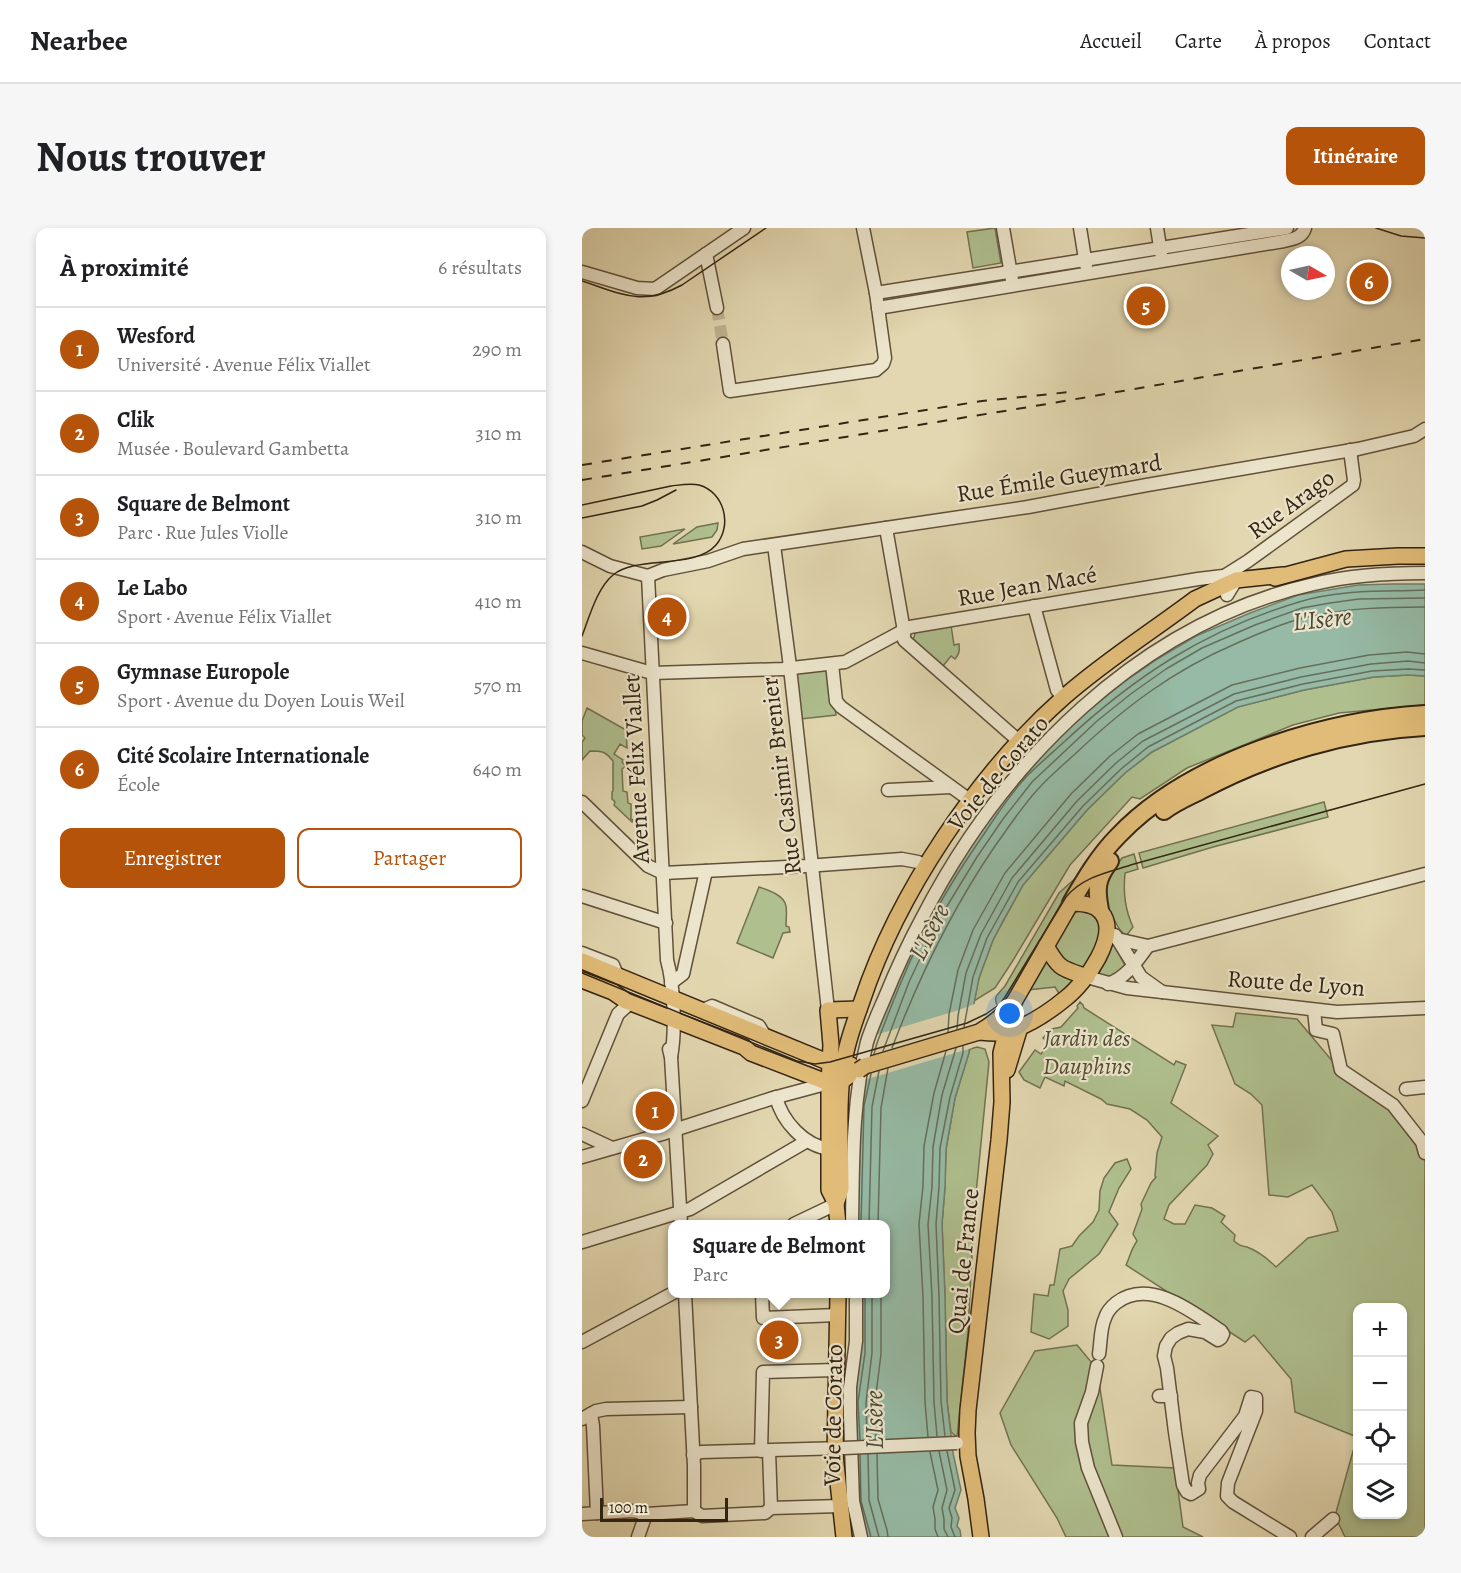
<!DOCTYPE html>
<html lang="fr">
<head>
<meta charset="utf-8">
<style>
	body { margin:0; font-family:Alegreya,serif; background:#f6f6f6; color:#202124 }
	.controls { position:absolute; right:18px; bottom:18px; display:grid; overflow:hidden; border-radius:12px; box-shadow:0 3px 9px #0003 }
	.controls button { width:54px; height:54px; display:grid; place-items:center; padding:0; border:0; border-bottom:2px solid #e0e0e0; background:#fff; color:#202124; font:30px sans-serif }
	.compass { position:absolute; left:699px; top:18px; width:54px; height:54px; border-radius:50%; background:#fff; box-shadow:0 3px 9px #0003; rotate:99deg }
	.scale { position:absolute; left:18px; bottom:15px; width:128px; box-sizing:border-box; padding-left:6px; border:3px solid #342412; border-top:0; font-size:16px; line-height:21px; white-space:nowrap; color:#342412; -webkit-text-stroke:4px #ece5cc; paint-order:stroke }
	.you { position:absolute; left:428px; top:786px; width:21px; height:21px; margin:-15px; border:4px solid #fff; border-radius:50%; background:#1a73e8; box-shadow:0 0 0 9px #1a73e833 }
	.badge { display:grid; place-items:center; width:39px; height:39px; border-radius:50%; background:#b45309; color:#fff; font-size:20px; font-weight:700 }
	.pin { position:absolute; translate:-50% -50%; border:3px solid #fff; box-shadow:0 2px 6px #0006 }
	.popup { position:absolute; left:86px; top:992px; width:222px; height:78px; box-sizing:border-box; display:grid; place-content:center; border-radius:12px; background:#fff; filter:drop-shadow(0 2px 4px #0005); font-size:20px; white-space:nowrap; color:#757577 }
	.popup b { font-size:22px; color:#202124 }
	.popup::after { content:''; position:absolute; left:50%; top:100%; margin-left:-12px; border:12px solid transparent; border-top-color:#fff }
	.list { margin:0; padding:0; list-style:none }
	h2 { display:flex; justify-content:space-between; align-items:center; height:78px; margin:0; padding:0 24px; font-size:26px }
	h2 small { font-size:20px; font-weight:400; color:#757577 }
	.list li { display:grid; grid-template-columns:39px 1fr auto; gap:18px; align-items:center; box-sizing:border-box; height:84px; padding:0 24px; border-top:2px solid #e0e0e0 }
	.list b { display:block; font-size:22px; white-space:nowrap }
	.list p { margin:0; font-size:20px; white-space:nowrap; color:#757577 }
	.list em { font-size:20px; font-style:normal; color:#757577 }
	.actions { display:flex; gap:12px; padding:18px 24px }
	.actions a { flex:1; padding:14px 0; border:2px solid #b45309; border-radius:12px; text-align:center; font-size:21px; color:#b45309 }
	.actions .main { background:#b45309; color:#fff }
	.icon { flex:none; width:33px; height:33px; fill:none; stroke:currentColor; stroke-width:2; stroke-linecap:round; stroke-linejoin:round }
	.map { position:relative; flex:none; width:843px; height:1309px; overflow:hidden; border-radius:12px }
	header { display:flex; align-items:center; gap:36px; box-sizing:border-box; height:84px; padding:0 30px; background:#fff; border-bottom:2px solid #e0e0e0 }
	header strong { font-size:28px }
	nav { display:flex; gap:33px; margin-inline-start:auto; font-size:21px }
	.intro { display:flex; align-items:center; justify-content:space-between; box-sizing:border-box; height:144px; padding:0 36px }
	h1 { margin:0; font-size:42px }
	.button { padding:15px 27px; border-radius:12px; background:#b45309; color:#fff; font-size:21px; font-weight:700 }
	main { display:flex; gap:36px; padding:0 36px }
	aside { flex:1; background:#fff; border-radius:12px; box-shadow:0 3px 9px #0003 }
	.map>svg:first-child { display:block }
	.green { fill:#afbf8e; stroke:#727250; stroke-width:1.5; fill-rule:evenodd }
	.water { fill:#96baa5; stroke:#6f7e6a; stroke-width:1.5 }
	.pier { fill:#e2d7b0 }
	.lines { fill:none; stroke-linecap:round; stroke-linejoin:round }
	.shore { stroke:#656f5c; stroke-width:1.5 }
	.minor-tunnel { stroke:#bfb390; stroke-width:12; stroke-dasharray:12 6; stroke-linecap:butt }
	.minor-casing { stroke:#60513a; stroke-width:15 }
	.major-casing { stroke:#342412; stroke-width:18 }
	.highway-casing { stroke:#342412; stroke-width:20 }
	.minor { stroke:#ece5cc; stroke-width:12 }
	.major { stroke:#e1bc78; stroke-width:15 }
	.highway { stroke:#e1bc78; stroke-width:16 }
	.tram { stroke:#342412; stroke-width:1.5 }
	.rail { stroke:#342412; stroke-width:2; stroke-dasharray:10 10; stroke-linecap:butt }
	.minor-bridge-casing { stroke:#60513a; stroke-width:15; stroke-linecap:butt }
	.major-bridge-casing { stroke:#342412; stroke-width:18; stroke-linecap:butt }
	.minor-bridge { stroke:#ece5cc; stroke-width:12 }
	.major-bridge { stroke:#e1bc78; stroke-width:15 }
	.labels { text-anchor:middle; dominant-baseline:central; stroke-width:4.5; stroke-linejoin:round; paint-order:stroke }
	.street-label { font-size:24px; fill:#342412; stroke:#ece5cc }
	.park-label { font-size:24px; font-style:italic; fill:#534b31; stroke:#ece5cc }
	.water-label { font-size:26px; font-style:italic; fill:#4c4a37; stroke:#ece5cc }
</style>
</head>
<body>
<header>
<strong>Nearbee</strong>
<nav><a>Accueil</a><a>Carte</a><a>À propos</a><a>Contact</a></nav>
</header>
<div class="intro"><h1>Nous trouver</h1><a class="button">Itinéraire</a></div>
<main>
<aside>
<h2>À proximité<small>6 résultats</small></h2>
<ul class="list">
<li><span class="badge">1</span><div><b>Wesford</b><p>Université · Avenue Félix Viallet</p></div><em>290 m</em></li>
<li><span class="badge">2</span><div><b>Clik</b><p>Musée · Boulevard Gambetta</p></div><em>310 m</em></li>
<li><span class="badge">3</span><div><b>Square de Belmont</b><p>Parc · Rue Jules Violle</p></div><em>310 m</em></li>
<li><span class="badge">4</span><div><b>Le Labo</b><p>Sport · Avenue Félix Viallet</p></div><em>410 m</em></li>
<li><span class="badge">5</span><div><b>Gymnase Europole</b><p>Sport · Avenue du Doyen Louis Weil</p></div><em>570 m</em></li>
<li><span class="badge">6</span><div><b>Cité Scolaire Internationale</b><p>École</p></div><em>640 m</em></li>
</ul>
<div class="actions"><a class="main">Enregistrer</a><a>Partager</a></div>
</aside>
<div class="map">
<svg width="843" height="1309" viewBox="0 0 843 1309">
	<rect width="100%" height="100%" fill="#e2d7b0"/>
	<filter id="stains"><feTurbulence type="fractalNoise" baseFrequency=".00333" numOctaves="4"/><feColorMatrix values="0 0 0 0 .2 0 0 0 0 .09 0 0 0 0 .02 0 0 0 .5 -.17"/></filter>
	<radialGradient id="worn" r=".72"><stop offset=".6" stop-color="#630" stop-opacity="0"/><stop offset="1" stop-color="#630" stop-opacity=".3"/></radialGradient>
	<g class="green">
		<polygon points="413,0 419,35 391,40 385,4"/>
		<polygon points="136,295 135,302 130,309 91,316 115,299"/>
		<polygon points="103,301 79,318 60,321 58,309"/>
		<path d="M369,397L372,417L377,416C378,422 377,427 373,431L369,428L361,438L331,412L334,403Z"/>
		<polygon points="248,438 254,487 219,491 214,446 217,443"/>
		<polygon points="826,447 843,448 843,477 757,485 711,497 605,540 558,571 550,569 488,637 430,734 413,760 392,773 397,750 411,712 441,657 505,582 543,545 570,524 655,479 722,462 792,449"/>
		<path d="M5,480L44,502L45,520L38,516L32,526L41,532L40,534L44,538L40,541L41,563L45,564L46,575L49,576V591L51,592L50,594L32,577L33,574L30,571V564L31,563V533C23,523 20,523 8,523L0,532V514L3,510L0,507V493Z"/>
		<polygon points="742,574 746,589 631,619 561,640 557,625"/>
		<path d="M552,626L556,641L543,645C541,664 543,682 551,699L544,708L538,702L523,676L525,651L540,630Z"/>
		<path d="M497,647L421,779H416C410,768 416,767 423,758L477,665Z"/>
		<path d="M177,659C186,662 202,667 204,678C205,683 204,693 204,698L207,699L208,704L201,705L191,730L155,715Z"/>
		<path d="M502,682C507,684 512,686 515,690C525,703 508,730 501,741L475,730L472,714C481,698 483,685 502,682Z"/>
		<polygon points="529,716 531,716 544,739 533,750 516,748"/>
		<polygon points="464,729 495,750 478,767 473,759 445,762"/>
		<path d="M498,774L501,777L502,780L592,837L594,833L604,837L589,875L636,908L626,917L631,926L625,937L587,977L582,991L592,996H603L613,977L630,980L643,988L639,994L653,1007L652,1013C657,1017 659,1018 665,1019C676,1023 686,1031 694,1039L726,1010L756,1003L750,984L730,957L706,969L687,967L680,877L669,866L653,856L630,797L651,799L654,785L715,791L762,847L834,901L843,918V1309H763L753,1288L775,1209L713,1184L709,1151L672,1107L663,1114L544,1037C548,1029 549,1021 555,1013L551,1006L560,981L559,976L569,955L574,949L573,948L575,925L580,909L565,892L548,881L525,876L519,871L483,853L482,858L463,849L458,860L442,852L437,844L453,822L459,826L467,815L461,810L470,801L479,799L496,780L495,778ZM776,1080H820V1286H776Z"/>
		<polygon points="395,819 403,821 407,834 392,986 386,1104 375,1209 369,1204 365,1173 363,1068 360,996 363,959 364,921 373,870 388,821"/>
		<polygon points="545,931 549,941 537,960 527,984 536,996 517,1026 487,1051 481,1063 486,1082 486,1098 467,1111 449,1104 452,1066 466,1068 468,1057 472,1057 478,1021 490,1018 497,1008 511,994 517,982 518,963 522,950 533,935"/>
		<polygon points="208,1096 209,1127 185,1127 184,1097"/>
		<polygon points="495,1117 515,1141 530,1237 593,1240 601,1299 621,1309 484,1309 475,1290 429,1217 418,1185 453,1123"/>
	</g>
	<polygon class="water" points="811,356 843,356 843,448 826,447 792,449 722,462 656,479 570,524 543,545 505,582 441,657 422,691 411,712 397,750 389,791 387,825 373,870 364,921 363,959 360,996 363,1068 365,1173 371,1225 379,1262 373,1280 377,1290 375,1298 378,1302 379,1309 284,1309 273,1275 270,1174 277,1066 304,1066 304,996 273,996 276,877 289,814 315,748 384,622 440,544 506,483 542,454 577,430 614,408 668,385 716,367 776,357"/>
	<polygon class="pier" points="395,775 392,791 390,820 282,852 287,809 377,782"/>
	<g class="lines">
		<g class="shore">
			<polyline points="382,799 391,749 405,710 436,654 501,578 539,541 566,519 654,473 721,456 790,443 826,441 843,442"/>
			<polyline points="375,801 376,788 384,745 399,706 430,650 495,573 534,535 561,513 652,466 719,449 789,436 826,433 843,435"/>
			<polyline points="366,804 367,786 376,742 391,702 423,645 489,566 528,528 556,506 650,457 718,440 787,427 825,424 843,426"/>
			<path d="M310,820C337,749 370,681 413,618C427,599 440,578 457,560C468,548 481,537 493,526C543,479 590,443 653,416C675,406 702,394 726,389C765,380 803,379 843,379"/>
			<polyline points="301,823 327,754 344,718 362,683 395,629 421,591 450,554 515,493 550,465 584,441 620,420 673,397 720,380 748,375 777,371 843,370"/>
			<path d="M292,826L295,815C303,794 311,773 320,752C341,701 370,652 402,606C415,586 429,565 445,548C457,536 470,525 482,514C553,448 623,402 717,374C758,361 801,364 843,362"/>
			<polyline points="279,996 282,878 289,846"/>
			<polyline points="287,996 290,879 297,843"/>
			<polyline points="296,996 299,880 306,840"/>
			<polyline points="355,1208 352,1174 350,1069 346,996 350,959 351,919 360,867 374,820"/>
			<polyline points="363,1208 359,1173 357,1068 354,996 357,959 358,920 368,869 381,825 381,818"/>
			<polyline points="346,1209 343,1174 341,1069 337,996 341,958 342,918 352,865 364,823"/>
			<polyline points="285,1211 284,1174 290,1125 290,1066"/>
			<polyline points="294,1211 293,1174 299,1126 299,1066"/>
			<polyline points="278,1212 276,1174 283,1125 283,1066"/>
			<polyline points="357,1223 365,1262 360,1280 362,1291 362,1301 366,1309"/>
			<polyline points="365,1223 373,1262 367,1280 370,1290 369,1299 373,1309"/>
			<polyline points="348,1224 356,1262 351,1279 353,1291 353,1301 356,1309"/>
			<polyline points="286,1226 287,1272 297,1309"/>
			<polyline points="295,1226 296,1271 305,1302 306,1309"/>
			<polyline points="278,1227 279,1273 289,1309"/>
		</g>
		<polyline class="minor-tunnel" points="135,80 141,116"/>
		<g class="minor-casing">
			<g id="minor">
				<polyline points="421,0 430,52"/>
				<polyline points="498,0 504,37"/>
				<polyline points="575,0 579,25"/>
				<polyline points="124,26 135,80"/>
				<polyline points="0,44 55,60 73,61 162,0"/>
				<polyline points="294,65 705,0"/>
				<path d="M296,80L702,13C711,11 720,10 723,0"/>
				<polyline points="141,116 148,163 294,142 301,136 303,130 294,65 281,0"/>
				<polyline points="304,300 322,403 322,412 438,514"/>
				<polyline points="192,317 207,431 246,782"/>
				<polyline points="0,324 28,338 66,348 81,342 126,333 161,321 446,279 565,257 776,221 832,208 843,201"/>
				<path d="M66,348L85,732C92,757 94,803 89,829"/>
				<polyline points="639,350 666,333 771,257 772,252 768,222"/>
				<polyline points="645,367 656,349"/>
				<polyline points="452,378 475,462 482,470"/>
				<polyline points="0,425 70,445 201,441 263,434 328,399 616,351 641,348 654,352"/>
				<polyline points="250,436 254,473 259,479 389,573"/>
				<polyline points="306,562 369,559"/>
				<polyline points="0,574 66,638 81,645 224,638 320,631 336,634 344,638"/>
				<polyline points="0,668 84,695"/>
				<polyline points="533,707 559,749 580,764"/>
				<polyline points="535,711 566,718 843,646"/>
				<polyline points="0,725 31,737 35,747"/>
				<polyline points="505,749 545,760 755,784 843,780"/>
				<polyline points="89,755 101,746 124,643"/>
				<path d="M526,756C545,749 554,734 566,718"/>
				<polyline points="121,782 130,778 177,798 183,808"/>
				<polyline points="732,782 734,802 751,806 759,842 811,877 840,914 843,925"/>
				<polyline points="87,821 89,829 99,996"/>
				<polyline points="824,861 843,859"/>
				<path d="M194,869C200,893 222,918 248,921"/>
				<polyline points="0,873 36,786 48,775"/>
				<polyline points="0,906 30,920"/>
				<polyline points="0,929 80,906 191,870 247,855"/>
				<polyline points="212,996 254,976"/>
				<path d="M270,996C271,936 270,873 285,814C290,798 297,783 303,769C314,742 326,716 340,690C420,535 557,395 732,356C769,347 806,345 843,345"/>
				<polyline points="0,1014 108,981 225,913"/>
				<polyline points="103,1066 112,1238 112,1283"/>
				<polyline points="180,1066 181,1090 255,1087"/>
				<polyline points="274,1066 274,1113 268,1159 268,1187 271,1273 279,1309"/>
				<polyline points="0,1114 91,1065"/>
				<path d="M517,1126C519,1114 518,1101 523,1090C525,1084 529,1079 534,1075C567,1049 611,1084 639,1103L641,1106L639,1110L636,1112L623,1104L606,1101L596,1105L589,1110L584,1118L582,1128L585,1140L593,1204L601,1257L605,1264L609,1266L617,1261L616,1255L618,1247L663,1188L669,1169L674,1170V1183L646,1255L645,1268L651,1274L708,1309"/>
				<polyline points="515,1138 510,1164 499,1195 500,1214 506,1240 534,1309"/>
				<polyline points="577,1168 589,1168"/>
				<polyline points="9,1186 11,1198 15,1285"/>
				<polyline points="0,1191 14,1183 24,1181 109,1179"/>
				<polyline points="179,1223 181,1144 254,1142"/>
				<polyline points="187,1223 189,1280"/>
				<polyline points="111,1227 119,1224 262,1220"/>
				<polyline points="0,1286 51,1283 64,1286 112,1283 120,1288 183,1285 189,1280 258,1278"/>
				<polyline points="56,1309 64,1286"/>
				<polyline points="730,1309 751,1291"/>
			</g>
		</g>
		<g class="major-casing">
			<g id="major">
				<polyline points="693,350 764,331 816,328 843,328"/>
				<path d="M464,718C478,742 479,740 505,749"/>
				<polyline points="0,733 248,835 269,837"/>
				<polyline points="0,752 31,764 44,773 162,819 169,825 247,855 260,853 267,848"/>
				<path d="M283,838L397,804C411,796 422,787 432,774L489,675C499,675 512,676 519,684C539,707 503,755 484,770C467,784 446,798 425,804C416,806 407,805 397,804"/>
				<polyline points="425,842 438,799"/>
				<polyline points="254,976 247,962 247,855 249,817 246,782 277,781"/>
				<path d="M256,996L254,976L259,961C259,921 255,873 262,834C265,813 273,793 280,773C316,665 396,545 482,469C523,433 569,404 613,371L654,352L701,347"/>
				<polyline points="256,1066 253,1227 262,1309"/>
				<polyline points="399,1309 394,1271 386,1228 385,1205 386,1182 417,912 420,874 419,825 432,774"/>
			</g>
		</g>
		<g class="highway-casing">
			<g id="highway">
				<path d="M582,583C592,575 606,569 618,563C687,526 765,503 843,499"/>
				<path d="M489,675C503,651 517,627 536,608C607,533 742,492 843,486"/>
				<path d="M518,682C514,661 514,651 528,633"/>
			</g>
		</g>
		<use href="#minor" class="minor"/>
		<use href="#major" class="major"/>
		<use href="#highway" class="highway"/>
		<g class="tram">
			<polyline points="794,0 819,8 843,10"/>
			<path d="M0,53C40,66 60,79 100,57L184,0"/>
			<path d="M0,277L89,258C98,257 108,255 117,257C142,264 151,297 134,317C112,342 54,327 31,347C15,360 7,390 0,408"/>
			<polyline points="0,290 60,278 75,272 94,262"/>
			<path d="M0,745L215,833L233,836L248,834L385,795L404,786L418,776L423,769L484,669C501,648 528,644 552,636L843,556"/>
		</g>
		<g class="rail">
			<polyline points="0,237 400,173 488,164"/>
			<polyline points="0,252 465,176 843,111"/>
		</g>
		<g class="minor-bridge-casing">
			<polyline id="minor-bridge" points="262,1220 375,1215"/>
		</g>
		<g class="major-bridge-casing">
			<polyline id="major-bridge" points="277,842 283,838"/>
		</g>
		<use href="#minor-bridge" class="minor-bridge"/>
		<use href="#major-bridge" class="major-bridge"/>
	</g>
	<g class="labels">
		<g class="street-label">
			<text transform="translate(477 250) rotate(-9)">Rue Émile Gueymard</text>
			<text transform="translate(709 276) rotate(-36)">Rue Arago</text>
			<text transform="translate(445 358) rotate(-10)">Rue Jean Macé</text>
			<text transform="translate(54 541) rotate(-93)">Avenue Félix Viallet</text>
			<text transform="translate(416 545) rotate(-50)">Voie de Corato</text>
			<text transform="translate(199 548) rotate(-97)">Rue Casimir Brenier</text>
			<text transform="translate(714 755) rotate(4)">Route de Lyon</text>
			<text transform="translate(381 1033) rotate(-84)">Quai de France</text>
			<text transform="translate(251 1187) rotate(-89)">Voie de Corato</text>
		</g>
		<g class="park-label">
			<text x="505" y="810">Jardin des<tspan x="505" dy="28">Dauphins</tspan></text>
		</g>
		<g class="water-label">
			<text transform="translate(740 391) rotate(-6)">L'Isère</text>
			<text transform="translate(347 704) rotate(-63)">L'Isère</text>
			<text transform="translate(292 1192) rotate(-91)">L'Isère</text>
		</g>
	</g>
	<rect width="100%" height="100%" filter="url(#stains)"/>
	<rect width="100%" height="100%" fill="url(#worn)"/>
</svg>
<div class="controls">
<button>+</button>
<button>−</button>
<button><svg class="icon" aria-label="locate" viewBox="0 0 24 24"><circle cx="12" cy="12" r="6"/><path d="M12 2v4M12 18v4M2 12h4M18 12h4"/></svg></button>
<button><svg class="icon" aria-label="layers" viewBox="0 0 24 24"><path d="M12 4l9 5-9 5-9-5zM3 14l9 5 9-5"/></svg></button>
</div>
<svg class="compass" viewBox="-18 -18 36 36"><path d="M0-13l5 13h-10z" fill="#e53935"/><path d="M0 13l5-13h-10z" fill="#757577"/></svg>
<div class="scale">100 m</div>
<div class="you"></div>
<div class="pin badge" style="left:73px;top:883px">1</div>
<div class="pin badge" style="left:61px;top:931px">2</div>
<div class="pin badge" style="left:197px;top:1112px">3</div>
<div class="popup"><b>Square de Belmont</b>Parc</div>
<div class="pin badge" style="left:85px;top:389px">4</div>
<div class="pin badge" style="left:564px;top:78px">5</div>
<div class="pin badge" style="left:787px;top:54px">6</div>
</div>
</main>
</body>
</html>
